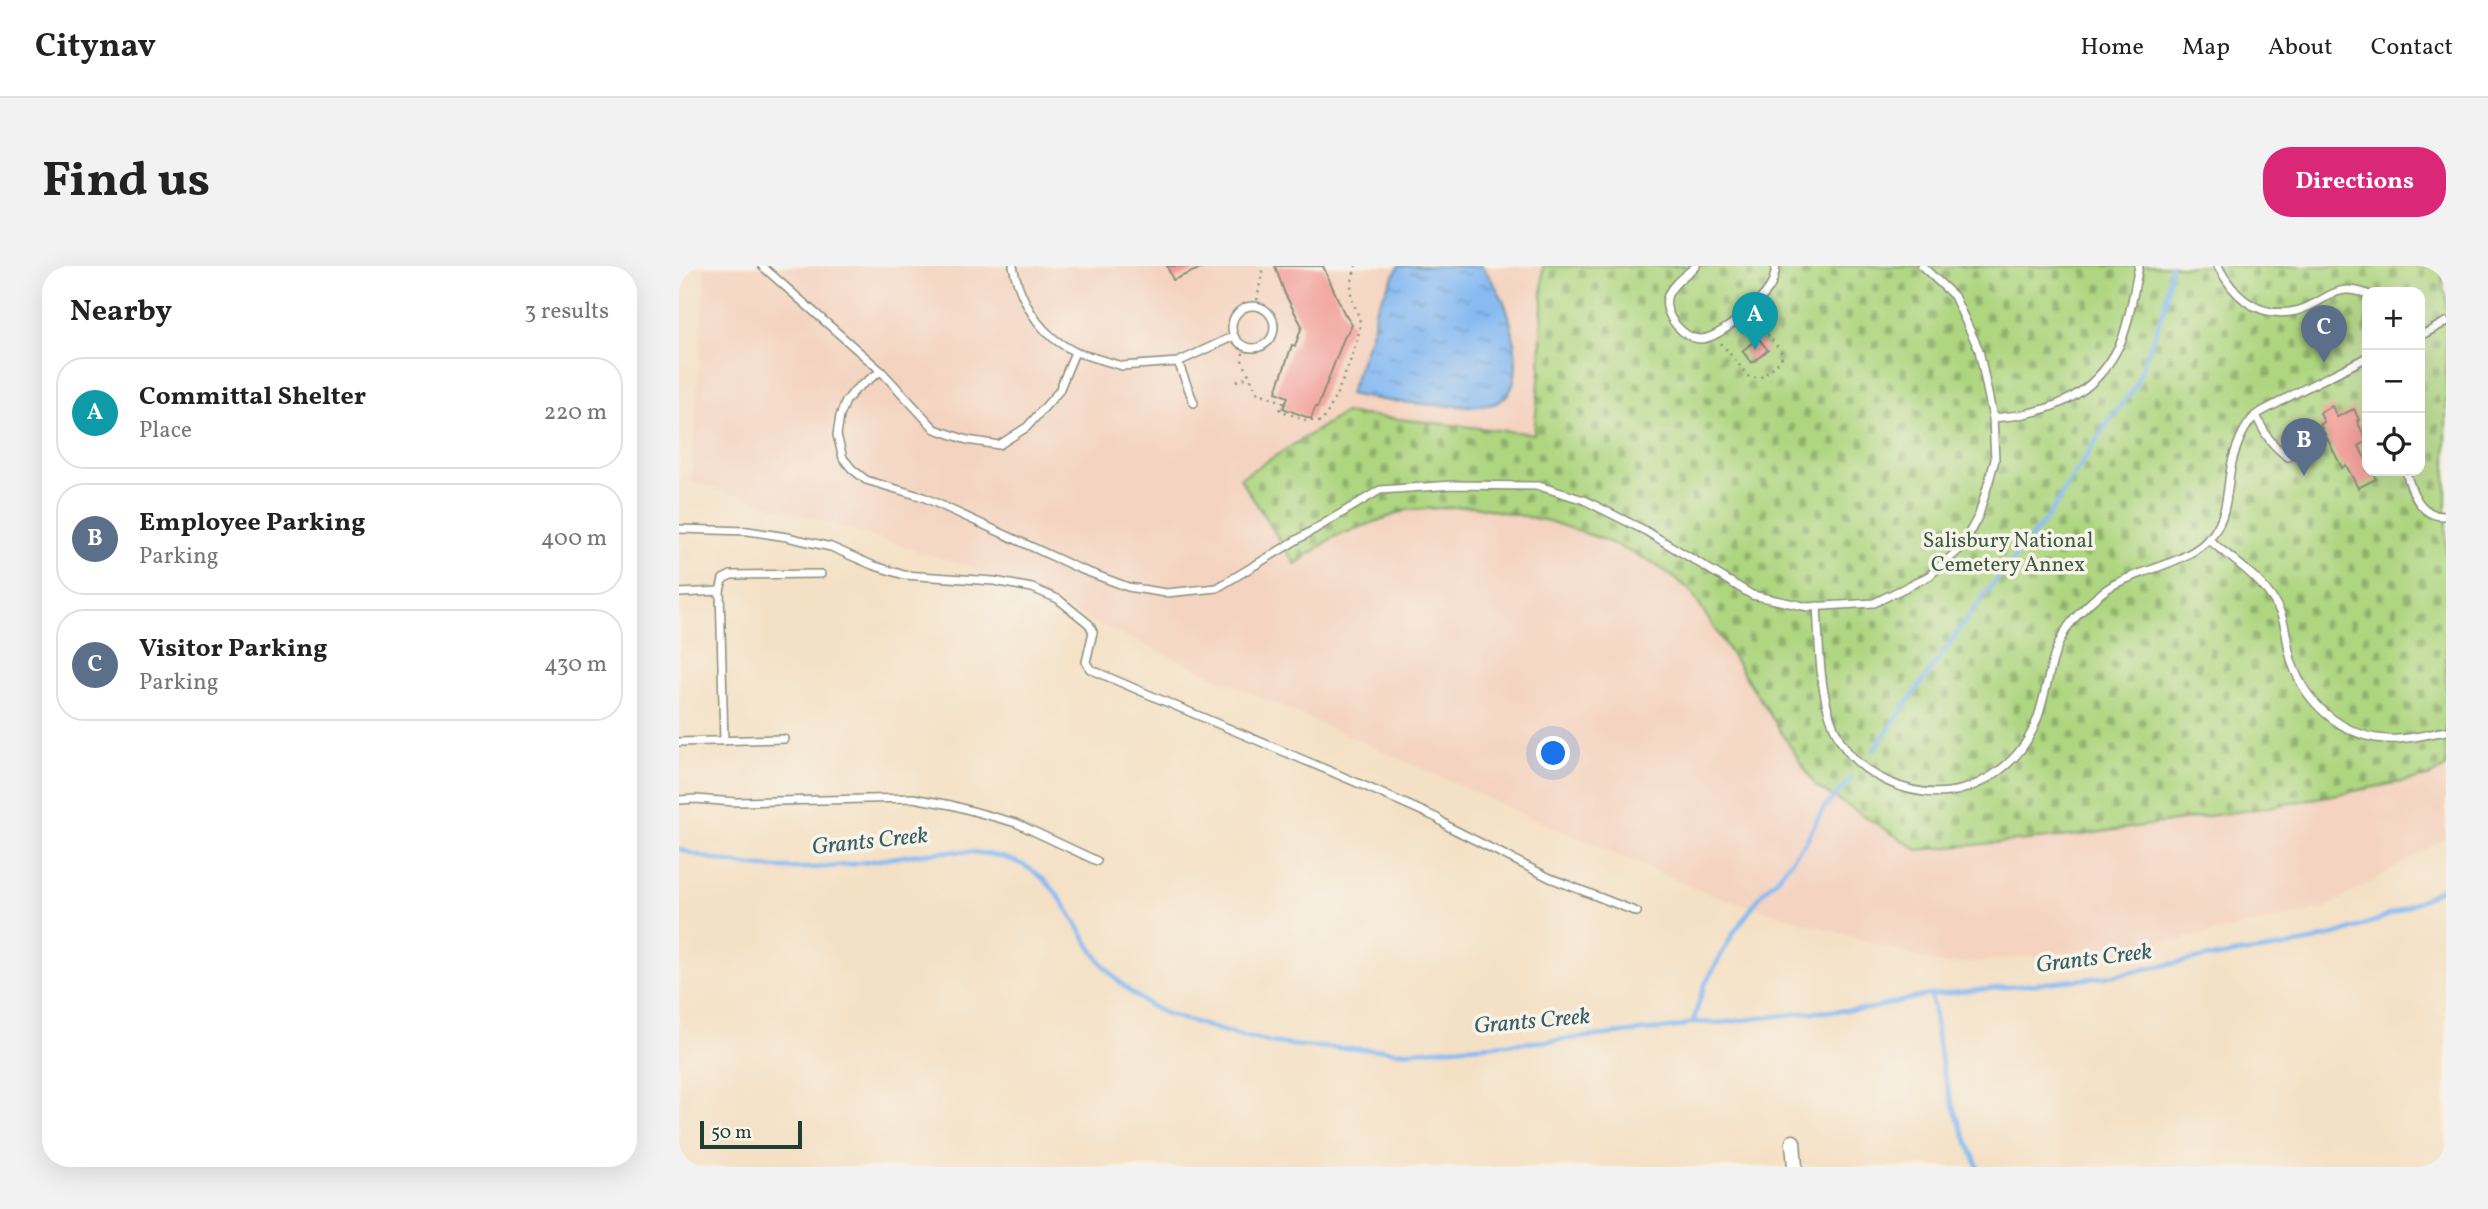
<!DOCTYPE html>
<html lang="en">
<head>
<meta charset="utf-8">
<style>
	body { margin:0; font-family:Vollkorn,serif; background:#f2f2f2; color:#222 }
	.controls { position:absolute; right:21px; top:21px; display:grid; overflow:hidden; border-radius:14px; box-shadow:0 7px 28px #0002 }
	.controls button { width:63px; height:63px; display:grid; place-items:center; padding:0; border:0; border-bottom:2px solid #e0e0e0; background:#fff; color:#222; font:35px sans-serif }
	.scale { position:absolute; left:21px; bottom:18px; width:102px; box-sizing:border-box; padding-left:7px; border:4px solid #1f3d34; border-top:0; font-size:19px; line-height:24px; white-space:nowrap; color:#1f3d34; -webkit-text-stroke:5px #f7f3e8; paint-order:stroke }
	.you { position:absolute; left:875px; top:488px; width:24px; height:24px; margin:-18px; border:5px solid #fff; border-radius:50%; background:#1a73e8; box-shadow:0 0 0 10px #1a73e833 }
	.badge { display:grid; place-items:center; width:46px; height:46px; border-radius:50%; background:#db2777; color:#fff; font-size:23px; font-weight:700 }
	.pin { position:absolute; translate:-50% -58px; filter:drop-shadow(0 2px 4px #0008) }
	.pin::after { content:''; position:absolute; top:37px; width:24px; height:21px; background:inherit; clip-path:polygon(0 0,100% 0,50% 100%) }
	.list { margin:0; padding:0; list-style:none }
	h2 { display:flex; justify-content:space-between; align-items:center; height:91px; margin:0; padding:0 28px; font-size:30px }
	h2 small { font-size:23px; font-weight:400; color:#767676 }
	.list li { display:grid; grid-template-columns:46px 1fr auto; gap:21px; align-items:center; box-sizing:border-box; height:112px; margin:0 14px 14px; padding:0 14px; border:2px solid #e0e0e0; border-radius:28px }
	.list b { display:block; font-size:26px; white-space:nowrap }
	.list p { margin:0; font-size:23px; white-space:nowrap; color:#767676 }
	.list em { font-size:23px; font-style:normal; color:#767676 }
	.icon { flex:none; width:38px; height:38px; fill:none; stroke:currentColor; stroke-width:2; stroke-linecap:round; stroke-linejoin:round }
	.map { position:relative; flex:none; width:1767px; height:901px; overflow:hidden; border-radius:28px }
	header { display:flex; align-items:center; gap:42px; box-sizing:border-box; height:98px; padding:0 35px; background:#fff; border-bottom:2px solid #e0e0e0 }
	header strong { font-size:33px }
	nav { display:flex; gap:38px; margin-inline-start:auto; font-size:24px }
	.intro { display:flex; align-items:center; justify-content:space-between; box-sizing:border-box; height:168px; padding:0 42px }
	h1 { margin:0; font-size:49px }
	.button { padding:18px 32px; border-radius:28px; background:#db2777; color:#fff; font-size:24px; font-weight:700 }
	main { display:flex; gap:42px; padding:0 42px }
	aside { flex:1; background:#fff; border-radius:28px; box-shadow:0 7px 28px #0002 }
	.map>svg:first-child { display:block }
	.built { fill:#f4d3c0; fill-rule:evenodd }
	.cemetery { fill:url(#cemetery-stones); stroke:#668a5a; stroke-width:2; fill-rule:evenodd }
	.water { fill:url(#water-ripples); stroke:#527b93; stroke-width:2 }
	.lines { fill:none; stroke-linecap:round; stroke-linejoin:round }
	.stream { stroke:#84b9f2; stroke-width:4.5 }
	.building { fill:#f29c97 }
	.lane-casing { stroke:#8a8e7c; stroke-width:10 }
	.street-casing { stroke:#8a8e7c; stroke-width:17 }
	.path { stroke:#8a8e7c; stroke-width:2.5; stroke-dasharray:2 5; stroke-linecap:butt }
	.lane { stroke:#fff; stroke-width:7 }
	.street { stroke:#fff; stroke-width:14 }
	.labels { text-anchor:middle; dominant-baseline:central; stroke-width:7; stroke-linejoin:round; paint-order:stroke }
	.park-label { font-size:21px; fill:#3c5c43; stroke:#f7f3e8 }
	.water-label { font-size:23px; font-style:italic; fill:#385c64; stroke:#f7f3e8 }
</style>
</head>
<body>
<header>
<strong>Citynav</strong>
<nav><a>Home</a><a>Map</a><a>About</a><a>Contact</a></nav>
</header>
<div class="intro"><h1>Find us</h1><a class="button">Directions</a></div>
<main>
<aside>
<h2>Nearby<small>3 results</small></h2>
<ul class="list">
<li><span class="badge" style="background:#0f9aa8">A</span><div><b>Committal Shelter</b><p>Place</p></div><em>220 m</em></li>
<li><span class="badge" style="background:#5c6f8a">B</span><div><b>Employee Parking</b><p>Parking</p></div><em>400 m</em></li>
<li><span class="badge" style="background:#5c6f8a">C</span><div><b>Visitor Parking</b><p>Parking</p></div><em>430 m</em></li>
</ul>
</aside>
<div class="map">
<svg width="1767" height="901" viewBox="0 0 1767 901">
	<defs>
		<pattern id="cemetery-stones" width="16" height="16" patternUnits="userSpaceOnUse" patternTransform="scale(1.75)"><rect width="16" height="16" fill="#aed680"/><path d="M2 7V4a2 2 0 0 1 4 0v3zM10 15v-3a2 2 0 0 1 4 0v3z" fill="#8daf6a"/></pattern>
		<pattern id="water-ripples" width="26" height="14" patternUnits="userSpaceOnUse" patternTransform="scale(1.75)"><rect width="26" height="14" fill="#84b9f2"/><path d="M2 4q2-2 4 0t4 0M15 11q2-2 4 0t4 0" fill="none" stroke="#6b98c5"/></pattern>
	</defs>
	<rect width="100%" height="100%" fill="#f7f3e8"/>
	<filter id="ink" filterUnits="userSpaceOnUse"><feTurbulence type="fractalNoise" baseFrequency=".0143" numOctaves="2"/><feDisplacementMap in="SourceGraphic" scale="14" xChannelSelector="R" yChannelSelector="G"/><feConvolveMatrix kernelMatrix="1 2 1 2 8 2 1 2 1" color-interpolation-filters="sRGB"/></filter>
	<filter id="wash" filterUnits="userSpaceOnUse"><feTurbulence type="fractalNoise" baseFrequency=".00686" numOctaves="4" result="noise"/><feDisplacementMap in="SourceGraphic" scale="28" xChannelSelector="R" yChannelSelector="G"/><feGaussianBlur stdDeviation="1.57" result="paint"/><feColorMatrix in="noise" values="0 0 0 0 0 0 0 0 0 0 0 0 0 0 0 0 0 1.4 0 .05"/><feComposite in="paint" operator="in"/></filter>
	<g filter="url(#wash)">
		<rect width="100%" height="100%" fill="#f4e0c4"/>
		<path class="built" d="M26,0H1767V572L1647,642L1500,674L1267,699L1025,626L862,556L292,301L12,215ZM1688,26H1741V205H1688Z"/>
		<path class="cemetery" d="M864,0H1763L1764,24L1767,28V502L1749,511L1590,541L1403,569L1239,584L1137,520L1010,323L975,297L923,273L869,255L794,240L728,244L655,271L616,298L561,212L665,147L855,168L861,106ZM1688,26H1741V205H1688Z"/>
		<path class="water" d="M720,0H803C810,10 818,21 823,32C833,51 842,100 833,121C831,127 824,133 819,136C799,147 695,134 670,128L695,59L696,44Z"/>
		<g class="lines">
			<g class="stream">
				<polyline points="1195,484 1300,336 1370,249 1427,159 1455,123 1486,41 1492,0"/>
				<path d="M0,583C53,602 110,606 167,599C221,592 281,575 335,595C383,612 396,666 426,701C441,718 460,734 479,744C490,750 503,753 515,756C551,768 585,777 623,780C648,782 672,782 697,784L702,783L718,786L870,775L1000,761L1014,756L1039,757L1124,747L1190,743L1243,730L1425,711L1528,691C1538,693 1550,688 1560,687C1635,680 1702,659 1767,620"/>
				<path d="M1252,730C1257,750 1257,768 1261,788C1267,828 1284,864 1299,901"/>
				<polyline points="1014,756 1025,720 1055,666 1085,625 1098,613 1127,575 1144,543 1173,512"/>
			</g>
		</g>
		<g id="blocks">
			<g class="building">
				<polygon points="488,0 527,0 494,14"/>
				<polygon points="596,0 644,0 665,47 673,59 665,72 639,140 636,142 632,153 604,142 609,131 597,126 613,79 616,80 623,60 606,28"/>
				<polygon points="1079,72 1089,84 1073,97 1063,85"/>
				<polygon points="1653,140 1658,151 1675,143 1680,154 1678,155 1688,175 1680,180 1688,196 1688,205 1693,205 1697,213 1679,222 1667,199 1663,202 1641,158 1645,156 1641,147 1643,145"/>
			</g>
		</g>
	</g>
	<g filter="url(#ink)">
		<use href="#blocks" fill-opacity="0" stroke="#8a8e7c" stroke-width="2"/>
		<g class="lines">
			<g class="lane-casing">
				<g id="lane">
					<polyline points="83,0 202,105 256,163 288,174 320,179 348,161 380,125 396,86 443,100 499,96 555,70"/>
					<path d="M334,0C339,25 352,53 372,70C379,77 388,81 396,86"/>
					<path d="M1017,0C1008,8 991,19 988,32C984,49 1005,74 1023,73C1042,71 1081,37 1091,21C1095,15 1096,7 1097,0"/>
					<path d="M1539,0C1555,31 1579,53 1617,45C1647,38 1653,15 1688,28"/>
					<circle cx="574" cy="61" r="21"/>
					<polyline points="1741,70 1767,56"/>
					<polyline points="499,96 515,137"/>
					<polyline points="202,105 177,123 167,135 161,150 158,169 164,192 173,203 187,214 244,231 401,303 449,321 487,327 538,322 701,224 774,219 860,220 905,234 967,265 1073,329 1129,341 1195,337 1250,310 1282,282 1300,249 1316,194 1314,152 1300,84 1275,30 1243,0"/>
					<path d="M1577,149C1585,167 1593,180 1609,191"/>
					<path d="M1314,152C1369,148 1414,132 1440,80C1450,60 1455,23 1460,0"/>
					<path d="M1727,205C1732,226 1742,252 1767,250"/>
					<path d="M0,263L69,265L108,271L152,281L193,299L225,309L315,315L353,322L379,333L410,358L414,366L407,396L411,403C526,454 644,500 758,552L770,561L871,612L958,646"/>
					<path d="M1529,273C1553,293 1583,312 1598,340C1608,357 1607,378 1613,397C1628,441 1670,476 1719,473C1735,472 1751,468 1767,465"/>
					<polyline points="0,327 41,325"/>
					<path d="M1138,340C1141,385 1139,434 1161,474C1181,510 1231,531 1270,526C1298,523 1330,502 1345,479C1372,441 1364,388 1395,353C1407,340 1421,326 1436,318C1465,303 1513,296 1534,268C1551,245 1547,218 1554,192C1559,177 1564,162 1576,150C1582,145 1592,141 1599,137C1628,120 1659,107 1688,91"/>
					<polyline points="45,475 41,325 44,313 52,309 142,308"/>
					<polyline points="0,476 105,473"/>
					<polyline points="0,534 16,533 57,536 234,532 272,539 337,557 418,595"/>
				</g>
			</g>
			<g class="street-casing">
				<polyline id="street" points="1114,876 1116,901"/>
			</g>
			<g class="path">
				<polyline points="577,41 584,0"/>
				<polyline points="1042,77 1070,111 1081,112 1101,95 1104,88 1075,51"/>
				<path d="M565,80L563,94L578,126L604,136L601,144L625,154L642,156C653,145 681,75 681,59C681,49 675,41 673,33C670,22 674,10 677,0"/>
				<polyline points="558,115 571,110"/>
			</g>
			<use href="#lane" class="lane"/>
			<use href="#street" class="street"/>
		</g>
	</g>
	<g class="labels">
		<g class="park-label">
			<text x="1329" y="275">Salisbury National<tspan x="1329" dy="24">Cemetery Annex</tspan></text>
		</g>
		<g class="water-label">
			<text transform="translate(191 576) rotate(-6)">Grants Creek</text>
			<text transform="translate(1415 693) rotate(-7)">Grants Creek</text>
			<text transform="translate(853 756) rotate(-5)">Grants Creek</text>
		</g>
	</g>
</svg>
<div class="controls">
<button>+</button>
<button>−</button>
<button><svg class="icon" aria-label="locate" viewBox="0 0 24 24"><circle cx="12" cy="12" r="6"/><path d="M12 2v4M12 18v4M2 12h4M18 12h4"/></svg></button>
</div>
<div class="scale">50 m</div>
<div class="you"></div>
<div class="pin badge" style="left:1076px;top:84px;background:#0f9aa8">A</div>
<div class="pin badge" style="left:1625px;top:210px;background:#5c6f8a">B</div>
<div class="pin badge" style="left:1645px;top:97px;background:#5c6f8a">C</div>
</div>
</main>
</body>
</html>
